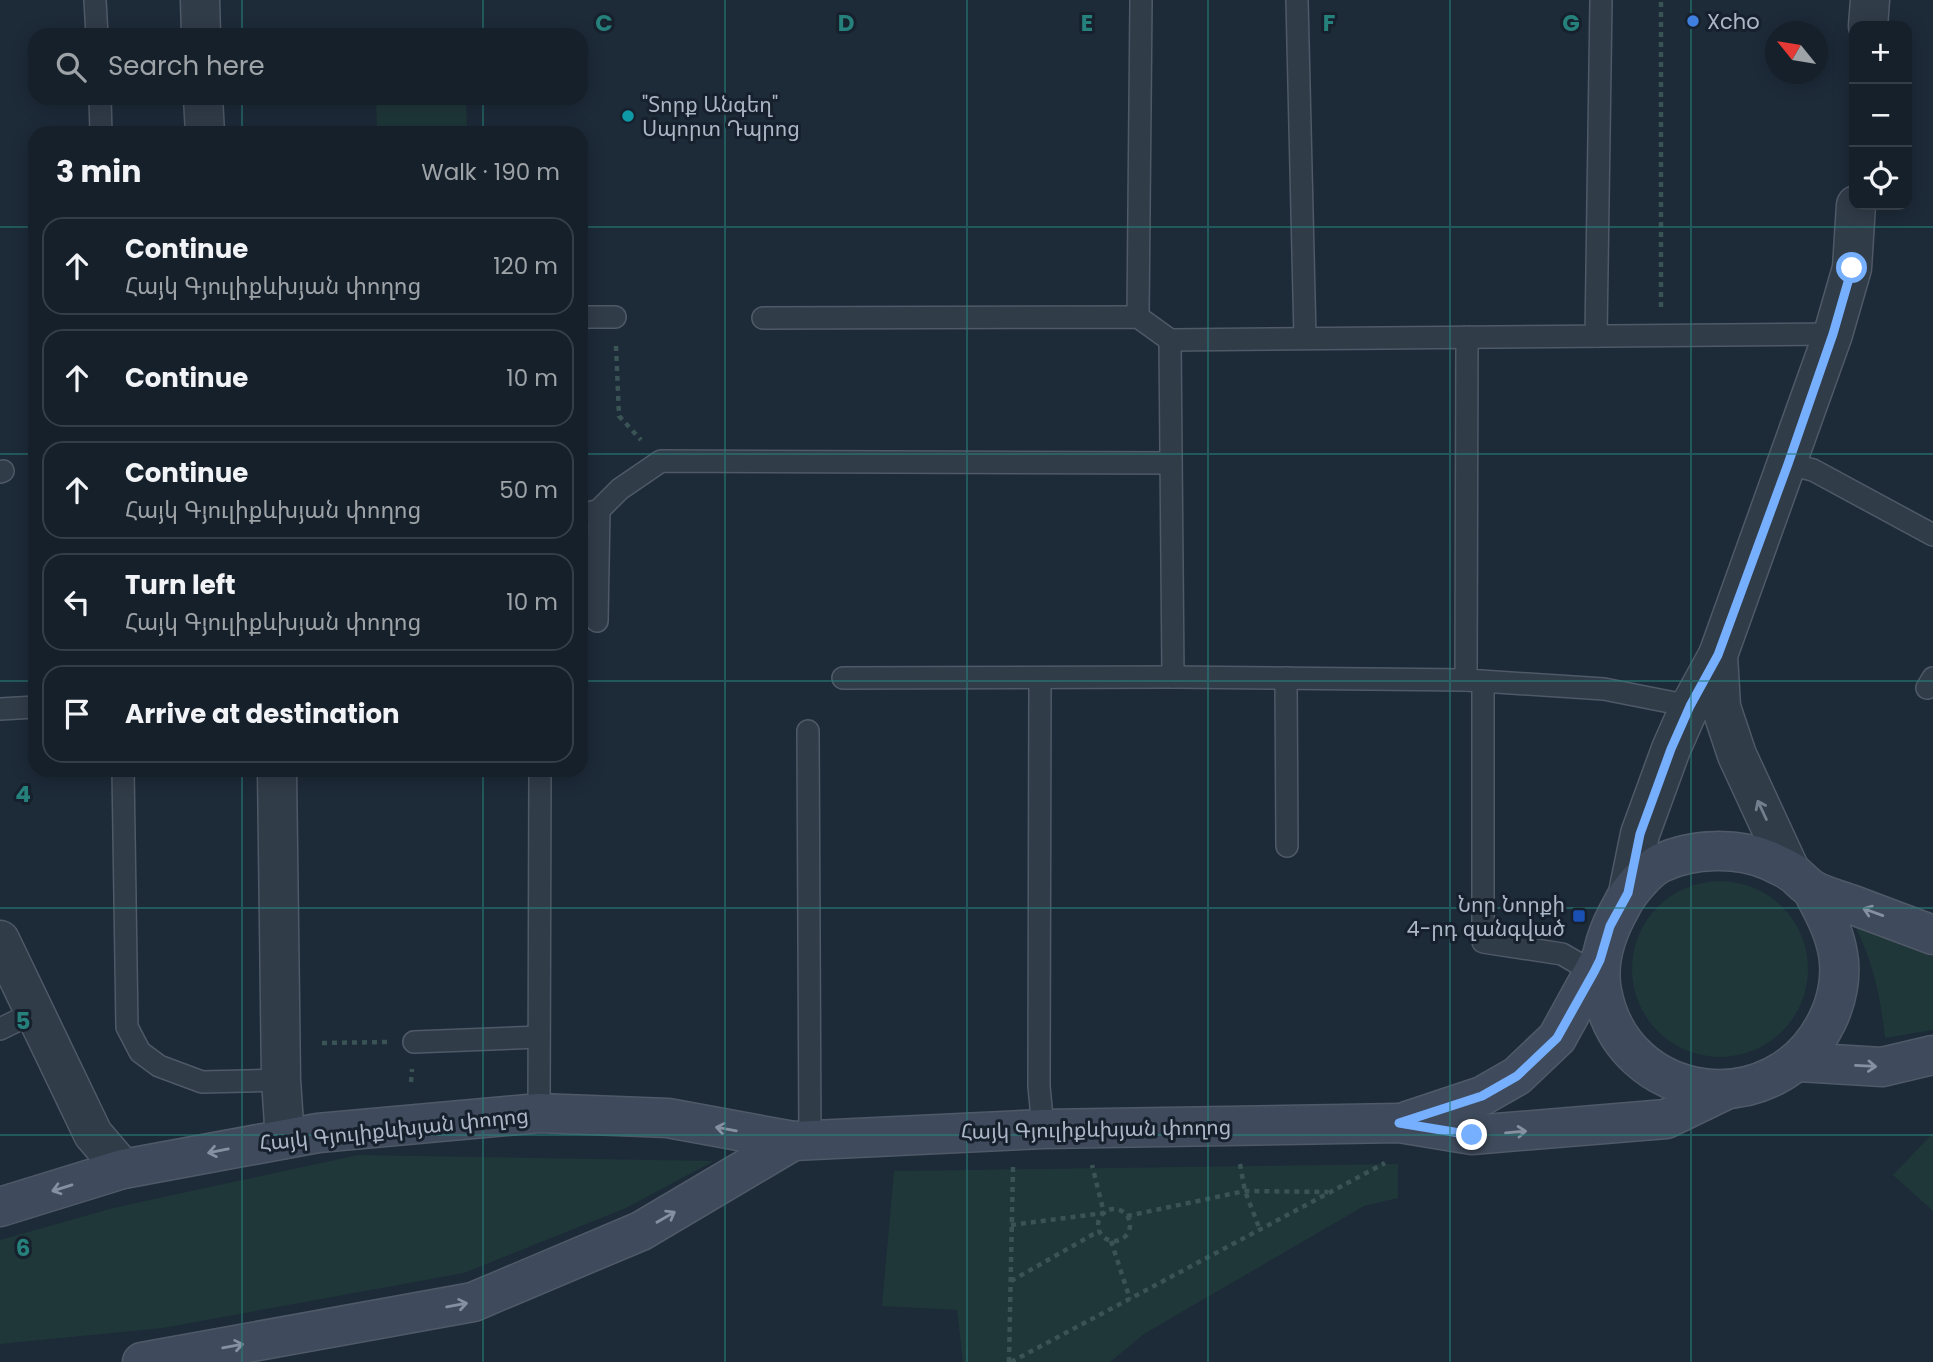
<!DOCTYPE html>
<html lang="en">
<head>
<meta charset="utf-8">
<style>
	body { margin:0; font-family:Poppins,"Noto Sans Armenian",sans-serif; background:#232d36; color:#f1f3f6 }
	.controls { position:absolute; right:21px; top:21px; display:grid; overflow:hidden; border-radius:14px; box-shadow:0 4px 18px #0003 }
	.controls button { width:63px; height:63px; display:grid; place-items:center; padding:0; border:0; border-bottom:2px solid #353e47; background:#16202a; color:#f1f3f6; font:35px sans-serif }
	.compass { position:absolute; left:1765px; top:21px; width:63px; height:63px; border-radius:50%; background:#16202a; box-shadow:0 4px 18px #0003; rotate:300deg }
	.stop { position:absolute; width:21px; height:21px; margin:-16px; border:5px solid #77afff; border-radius:50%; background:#fff }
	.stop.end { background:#77afff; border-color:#fff; box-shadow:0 2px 7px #0008 }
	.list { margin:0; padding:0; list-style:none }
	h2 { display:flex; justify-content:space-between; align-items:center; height:91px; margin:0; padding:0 28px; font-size:30px }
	h2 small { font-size:23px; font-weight:400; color:#9ea3a8 }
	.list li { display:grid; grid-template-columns:46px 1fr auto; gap:21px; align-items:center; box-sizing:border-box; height:98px; margin:0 14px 14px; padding:0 14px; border:2px solid #353e47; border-radius:21px }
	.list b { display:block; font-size:26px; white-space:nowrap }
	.list p { margin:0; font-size:23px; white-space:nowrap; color:#9ea3a8 }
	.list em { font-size:23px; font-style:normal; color:#9ea3a8 }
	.icon { flex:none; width:38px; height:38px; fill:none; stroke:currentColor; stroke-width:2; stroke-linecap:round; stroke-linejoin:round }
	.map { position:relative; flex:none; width:1933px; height:1362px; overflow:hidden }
	.search { position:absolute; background:#16202a; box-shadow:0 4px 18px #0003; left:28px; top:28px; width:560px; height:77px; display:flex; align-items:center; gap:18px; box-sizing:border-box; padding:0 24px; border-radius:21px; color:#9ea3a8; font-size:26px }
	.panel { position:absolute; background:#16202a; box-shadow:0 4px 18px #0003; left:28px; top:126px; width:560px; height:651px; border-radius:21px }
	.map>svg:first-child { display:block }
	.green { fill:#1f3739 }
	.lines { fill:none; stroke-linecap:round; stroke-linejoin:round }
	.service-casing { stroke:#4f5967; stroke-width:24 }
	.minor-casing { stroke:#4f5967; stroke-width:41 }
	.tertiary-casing { stroke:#4f5967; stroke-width:41 }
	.secondary-casing { stroke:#4f5967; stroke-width:41 }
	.path { stroke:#3a5354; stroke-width:4.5; stroke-dasharray:5 5; stroke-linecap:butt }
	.service { stroke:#313c49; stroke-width:21 }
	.minor { stroke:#313c49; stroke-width:38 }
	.tertiary { stroke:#313c49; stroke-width:38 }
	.secondary { stroke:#3f4b5c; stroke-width:38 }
	.oneway { stroke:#747f8e }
	.oneway2 { stroke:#8591a1 }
	.route { stroke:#77afff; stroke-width:9 }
	.grid { fill:none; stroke:#26807b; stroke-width:2; stroke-opacity:0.55 }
	.shop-dot { fill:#3f7fe0; stroke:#17212d; stroke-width:2.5 }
	.culture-dot { fill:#0f9aa8; stroke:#17212d; stroke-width:2.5 }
	.transit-dot { fill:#1a4fb4; stroke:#17212d; stroke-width:2.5 }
	.labels { text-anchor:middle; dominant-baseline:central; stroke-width:6; stroke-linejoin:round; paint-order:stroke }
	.poi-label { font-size:21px; fill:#abb6c6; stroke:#17212d; text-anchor:start }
	.street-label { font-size:21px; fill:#abb6c6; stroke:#17212d }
	.grid-label { font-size:23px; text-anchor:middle; font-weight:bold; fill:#26807b; stroke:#17212d; stroke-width:6; stroke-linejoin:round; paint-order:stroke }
</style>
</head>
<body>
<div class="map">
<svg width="1933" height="1362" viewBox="0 0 1933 1362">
	<rect width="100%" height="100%" fill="#1d2a38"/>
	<g class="green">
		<polygon points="376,98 466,98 467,133 377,133"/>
		<circle cx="1720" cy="969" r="88"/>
		<path d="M1855,926L1933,957V1030L1885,1038C1881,999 1873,962 1855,926Z"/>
		<polygon points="1933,1133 1933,1211 1893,1175"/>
		<polygon points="358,1155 714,1161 626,1208 464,1273 163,1328 0,1344 0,1240 113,1208"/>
		<polygon points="1398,1164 1398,1198 1364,1206 1144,1334 1110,1362 963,1362 957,1310 882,1306 894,1171"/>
	</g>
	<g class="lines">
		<g class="service-casing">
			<g id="service">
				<polyline points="95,0 97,35"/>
				<polyline points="1297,0 1305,338"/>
				<polyline points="100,98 101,133"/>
				<polyline points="581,317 615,317"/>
				<polyline points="1138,317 1141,0"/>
				<polyline points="763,318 1138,317 1170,340 1833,334"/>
				<polyline points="1596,336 1601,0"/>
				<polyline points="1467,337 1466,680 1604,689 1690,706"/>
				<polyline points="1170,340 1173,677"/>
				<polyline points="1788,464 1813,470 1933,535"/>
				<polyline points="0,472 3,471"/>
				<polyline points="581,515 599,510 620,489 661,461 1170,463"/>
				<polyline points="597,621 599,510"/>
				<polyline points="843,678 1173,677 1466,680"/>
				<polyline points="1040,678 1039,1086 1043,1129"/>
				<polyline points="1286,678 1287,846"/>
				<polyline points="1483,682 1483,942 1562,954 1593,972"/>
				<polyline points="1927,688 1933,678"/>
				<polyline points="0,709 35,707"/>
				<polyline points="808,731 810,1140"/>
				<polyline points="123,770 127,1027 140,1052 159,1066 202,1082 281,1080"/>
				<polyline points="0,1029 35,1012"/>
				<polyline points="414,1042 539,1037"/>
				<polyline points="539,1113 540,770"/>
			</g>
		</g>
		<g class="minor-casing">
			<g id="minor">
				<polyline points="200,0 201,35"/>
				<polyline points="203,98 205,133"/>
				<polyline points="277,770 281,1080 285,1139"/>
			</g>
		</g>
		<g class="tertiary-casing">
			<g id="tertiary">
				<polyline points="1868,26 1870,0"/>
				<polyline points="1718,655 1721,707 1737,755 1791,872"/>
				<polyline points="1628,893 1640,834 1671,749 1690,706 1718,655 1833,334 1852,268 1856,205"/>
				<polyline points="0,940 93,1134 123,1169"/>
			</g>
		</g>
		<g class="secondary-casing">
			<g id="secondary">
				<path d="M1812,890C1823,911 1834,930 1838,954C1842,976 1837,1001 1827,1021C1776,1125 1623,1106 1602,991C1596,960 1607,931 1622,905C1628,892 1648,869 1661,863C1693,848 1738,847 1770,861C1777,865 1786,868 1793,873C1800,879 1806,886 1813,890C1826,897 1840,900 1853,905C1880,915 1906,925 1933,935"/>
				<polyline points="1799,1062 1882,1067 1933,1055"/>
				<polyline points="1407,1121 1482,1096 1517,1076 1557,1038 1600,960"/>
				<polyline points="0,1207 123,1169 318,1133 539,1113 668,1118 793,1141 1043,1129 1399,1123 1472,1135 1666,1119 1726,1090"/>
				<polyline points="142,1362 473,1302 641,1231 793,1141"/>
			</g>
		</g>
		<g class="path">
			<polyline points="1661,307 1661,0"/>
			<polyline points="616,346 619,416 641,440"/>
			<polyline points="322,1043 387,1042"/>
			<polyline points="411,1082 412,1069"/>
			<polyline points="1240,1164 1245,1191 1260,1230"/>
			<circle cx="1114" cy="1225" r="16"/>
			<polyline points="1127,1216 1245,1191 1328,1192"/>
			<polyline points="1011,1225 1104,1213 1092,1165"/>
			<polyline points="1111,1241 1130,1299"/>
			<polyline points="1011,1281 1099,1231"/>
			<polyline points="1009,1362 1013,1167"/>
			<polyline points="1011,1362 1385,1163"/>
		</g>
		<use href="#service" class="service"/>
		<use href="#minor" class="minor"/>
		<use href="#tertiary" class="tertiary"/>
		<use href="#secondary" class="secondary"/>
	</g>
	<defs><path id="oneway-shaft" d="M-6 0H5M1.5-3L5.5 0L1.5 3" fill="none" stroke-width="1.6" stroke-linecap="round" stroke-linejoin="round" transform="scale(1.75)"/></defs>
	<use class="oneway" href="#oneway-shaft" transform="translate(1762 810) rotate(-115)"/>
	<g class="oneway2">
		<use href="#oneway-shaft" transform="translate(1873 912) rotate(-160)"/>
		<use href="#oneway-shaft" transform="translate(1866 1066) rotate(3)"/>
		<use href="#oneway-shaft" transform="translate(726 1129) rotate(-170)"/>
		<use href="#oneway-shaft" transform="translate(1516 1132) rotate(-5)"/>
		<use href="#oneway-shaft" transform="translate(218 1151) rotate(169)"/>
		<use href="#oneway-shaft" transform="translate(62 1188) rotate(163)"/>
		<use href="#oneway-shaft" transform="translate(666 1217) rotate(-30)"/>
		<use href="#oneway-shaft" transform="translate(457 1305) rotate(-10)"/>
		<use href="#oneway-shaft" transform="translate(233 1346) rotate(-10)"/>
	</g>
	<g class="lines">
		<polyline class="route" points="1472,1135 1399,1123 1482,1096 1517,1076 1557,1038 1594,972 1600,960 1610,926 1628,893 1640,834 1671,749 1690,706 1718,655 1788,464 1833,334 1852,268"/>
	</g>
	<path class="grid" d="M242,0V35M483,0V35M725,0V1362M967,0V1362M1208,0V1362M1450,0V1362M1691,0V1362M242,98V133M483,98V133M0,227H35M581,227H1933M0,454H35M581,454H1933M0,681H35M581,681H1933M242,770V1362M483,770V1362M0,908H1933M0,1135H1933"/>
	<circle class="shop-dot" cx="1693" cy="21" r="7"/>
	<circle class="culture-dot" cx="628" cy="116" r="7"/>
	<rect class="transit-dot" x="1572" y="909" width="14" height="14" rx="3.5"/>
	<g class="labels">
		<g class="poi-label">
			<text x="1707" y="21">Xcho</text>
			<text x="642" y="104">"Տորք Անգեղ"<tspan x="642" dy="24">Սպորտ Դպրոց</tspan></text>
			<text x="1565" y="904" text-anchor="end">Նոր Նորքի<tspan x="1565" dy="24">4-րդ զանգված</tspan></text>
		</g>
		<g class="street-label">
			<text transform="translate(394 1129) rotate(-6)">Հայկ Գյուլիքևխյան փողոց</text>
			<text transform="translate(1096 1129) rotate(-1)">Հայկ Գյուլիքևխյան փողոց</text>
		</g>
	</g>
	<g class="grid-label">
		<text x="604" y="31">C</text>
		<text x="846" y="31">D</text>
		<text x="1087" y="31">E</text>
		<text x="1329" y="31">F</text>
		<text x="1571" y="31">G</text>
		<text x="23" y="802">4</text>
		<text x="23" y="1029">5</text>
		<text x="23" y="1256">6</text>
	</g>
</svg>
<div class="controls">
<button>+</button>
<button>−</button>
<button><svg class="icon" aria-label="locate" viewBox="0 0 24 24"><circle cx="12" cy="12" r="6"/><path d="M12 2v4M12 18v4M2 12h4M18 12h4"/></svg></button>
</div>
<svg class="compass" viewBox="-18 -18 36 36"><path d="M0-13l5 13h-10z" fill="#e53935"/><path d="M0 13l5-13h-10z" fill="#9ea3a8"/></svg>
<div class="stop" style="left:1852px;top:268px"></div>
<div class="stop end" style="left:1472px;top:1135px"></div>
<div class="search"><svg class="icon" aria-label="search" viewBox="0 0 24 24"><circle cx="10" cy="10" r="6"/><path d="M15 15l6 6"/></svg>Search here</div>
<section class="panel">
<h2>3 min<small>Walk · 190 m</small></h2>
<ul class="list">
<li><svg class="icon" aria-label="ahead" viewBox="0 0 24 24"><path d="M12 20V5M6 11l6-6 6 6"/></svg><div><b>Continue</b><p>Հայկ Գյուլիքևխյան փողոց</p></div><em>120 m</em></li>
<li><svg class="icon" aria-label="ahead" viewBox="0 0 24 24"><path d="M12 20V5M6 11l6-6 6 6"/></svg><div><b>Continue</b></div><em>10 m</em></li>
<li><svg class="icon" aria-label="ahead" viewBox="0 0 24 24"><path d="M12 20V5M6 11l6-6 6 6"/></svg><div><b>Continue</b><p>Հայկ Գյուլիքևխյան փողոց</p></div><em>50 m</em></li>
<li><svg class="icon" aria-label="left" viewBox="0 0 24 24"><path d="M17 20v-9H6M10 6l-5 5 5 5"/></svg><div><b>Turn left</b><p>Հայկ Գյուլիքևխյան փողոց</p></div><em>10 m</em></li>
<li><svg class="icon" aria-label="arrive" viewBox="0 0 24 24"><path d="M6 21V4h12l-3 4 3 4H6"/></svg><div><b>Arrive at destination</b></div></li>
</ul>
</section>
</div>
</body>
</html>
